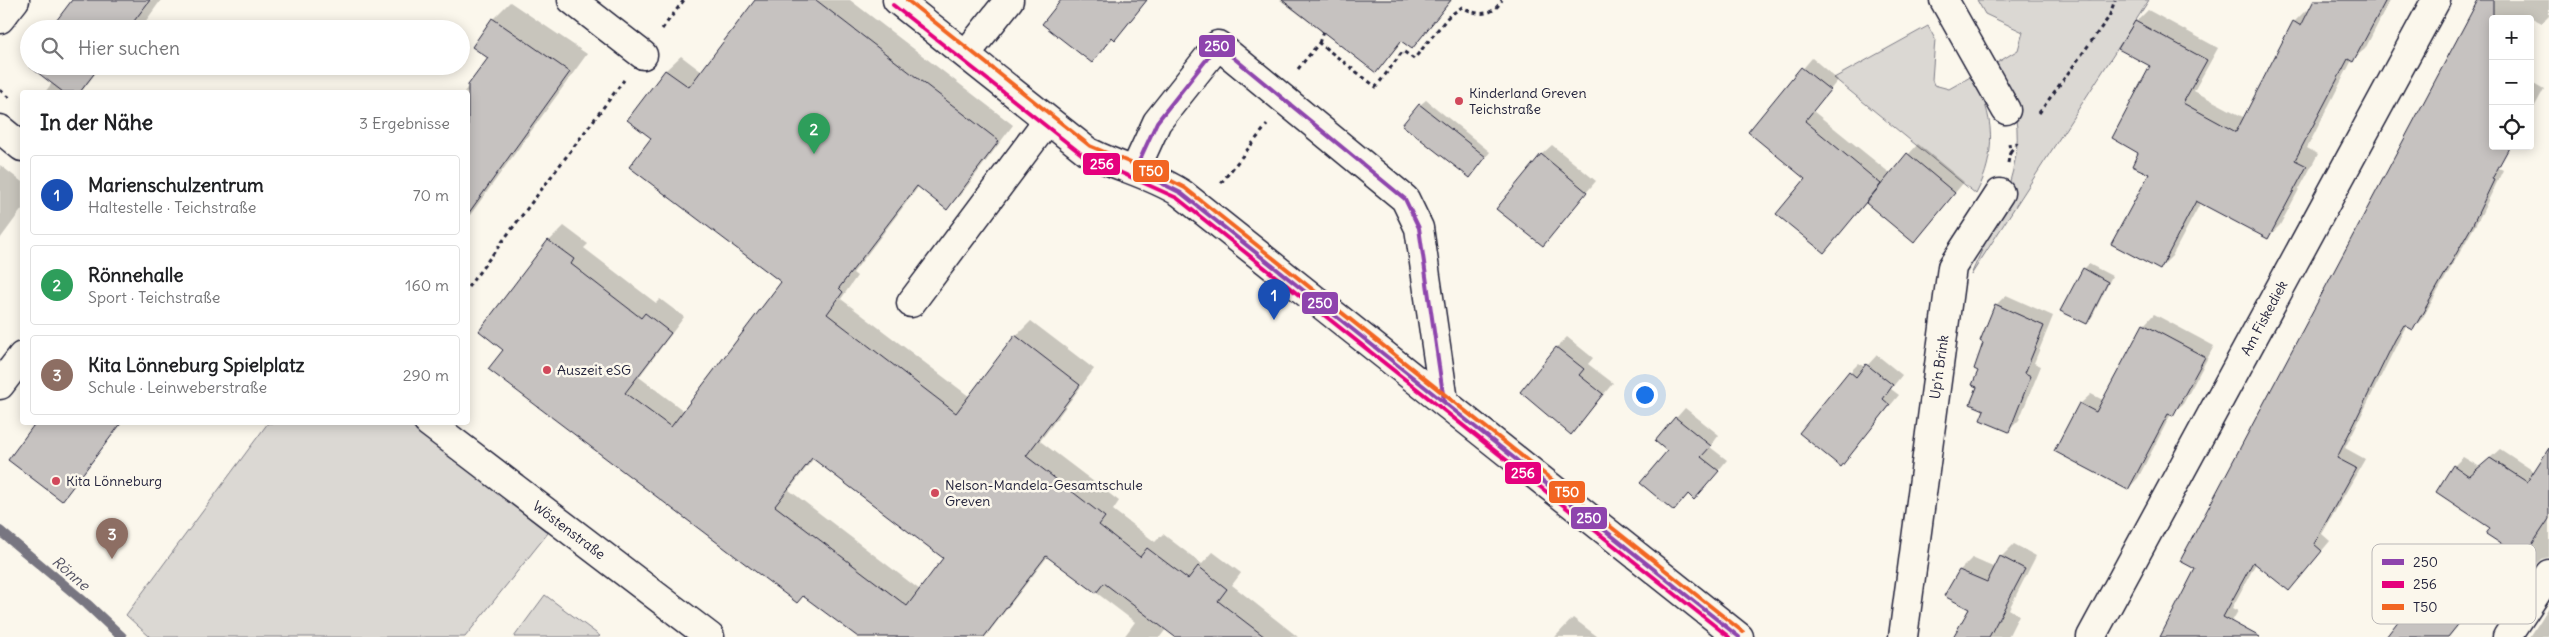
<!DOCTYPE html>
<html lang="de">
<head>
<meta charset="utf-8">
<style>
	body { margin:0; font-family:Delius,sans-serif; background:#f2f2f2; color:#202124 }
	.controls { position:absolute; right:15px; top:15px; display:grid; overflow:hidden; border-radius:5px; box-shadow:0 2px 12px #0003 }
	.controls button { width:45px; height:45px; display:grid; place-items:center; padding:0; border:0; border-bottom:1px solid #e0e0e0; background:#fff; color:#202124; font:25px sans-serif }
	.you { position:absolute; left:1644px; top:394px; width:18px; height:18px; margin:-12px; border:4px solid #fff; border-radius:50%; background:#1a73e8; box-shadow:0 0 0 8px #1a73e833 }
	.badge { display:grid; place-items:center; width:32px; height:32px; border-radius:50%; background:#d1495b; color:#fff; font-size:16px; font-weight:700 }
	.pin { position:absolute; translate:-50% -41px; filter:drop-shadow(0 1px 2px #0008) }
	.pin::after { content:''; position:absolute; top:26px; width:18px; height:15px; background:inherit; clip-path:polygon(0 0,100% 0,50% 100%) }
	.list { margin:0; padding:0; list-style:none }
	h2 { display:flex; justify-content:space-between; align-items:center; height:65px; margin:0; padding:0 20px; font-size:21px }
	h2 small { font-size:16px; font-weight:400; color:#757577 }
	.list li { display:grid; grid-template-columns:32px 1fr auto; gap:15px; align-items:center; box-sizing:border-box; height:80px; margin:0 10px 10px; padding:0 10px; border:1px solid #e0e0e0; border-radius:5px }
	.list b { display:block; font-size:19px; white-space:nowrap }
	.list p { margin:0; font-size:16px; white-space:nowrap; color:#757577 }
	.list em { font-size:16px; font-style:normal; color:#757577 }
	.icon { flex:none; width:28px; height:28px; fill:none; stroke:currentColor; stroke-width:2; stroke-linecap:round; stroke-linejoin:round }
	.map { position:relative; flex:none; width:2549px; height:637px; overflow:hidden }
	.search { position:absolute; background:#fff; box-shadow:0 2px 12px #0003; left:20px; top:20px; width:450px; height:55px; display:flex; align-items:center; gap:12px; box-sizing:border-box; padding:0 18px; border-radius:28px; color:#757577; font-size:19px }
	.panel { position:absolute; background:#fff; box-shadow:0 2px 12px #0003; left:20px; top:90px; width:450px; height:335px; border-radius:5px }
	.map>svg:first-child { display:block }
	.green { fill:#dbd8d3; stroke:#7e7d87 }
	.shadow { fill:#0003; fill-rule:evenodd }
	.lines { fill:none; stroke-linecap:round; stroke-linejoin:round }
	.stream { stroke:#787681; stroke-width:10 }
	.building { fill:#c6c2c0; stroke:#22223b; fill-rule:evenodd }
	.minor-casing { stroke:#22223b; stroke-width:31 }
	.path { stroke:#22223b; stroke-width:3; stroke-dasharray:4 4; stroke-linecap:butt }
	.minor { stroke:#fbf7ec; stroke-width:28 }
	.bus-1-casing { stroke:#fbf7ec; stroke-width:8 }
	.bus-2-casing { stroke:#fbf7ec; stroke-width:8 }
	.bus-3-casing { stroke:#fbf7ec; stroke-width:8 }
	.bus-1 { stroke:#8e44ad; stroke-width:4 }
	.bus-2 { stroke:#e5007d; stroke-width:4 }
	.bus-3 { stroke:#f26522; stroke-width:4 }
	.poi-dot { fill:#d1495b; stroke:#fbf7ec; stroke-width:2 }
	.labels { text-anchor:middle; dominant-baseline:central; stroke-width:5; stroke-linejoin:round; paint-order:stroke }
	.poi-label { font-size:14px; fill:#22223b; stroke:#fbf7ec; text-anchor:start }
	.street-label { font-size:14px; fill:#22223b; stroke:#fbf7ec }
	.water-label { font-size:15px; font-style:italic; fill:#545364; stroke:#fbf7ec }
	.key { fill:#fbf7ec; stroke:#bab7b7; stroke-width:1 }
	.key-label { font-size:14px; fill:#22223b }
	.line-badge { stroke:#fbf7ec; stroke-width:2 }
	.badge-label { font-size:14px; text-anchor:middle; font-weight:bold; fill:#fff }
</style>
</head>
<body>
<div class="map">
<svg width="2549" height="637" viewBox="0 0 2549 637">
	<rect width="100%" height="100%" fill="#fbf7ec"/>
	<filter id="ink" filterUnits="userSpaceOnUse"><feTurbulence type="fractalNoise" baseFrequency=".02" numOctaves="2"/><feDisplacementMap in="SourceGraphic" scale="10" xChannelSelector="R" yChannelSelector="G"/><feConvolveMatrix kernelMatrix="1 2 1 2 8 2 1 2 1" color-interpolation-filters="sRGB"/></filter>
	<g filter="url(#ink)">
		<g class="green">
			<path d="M1977,0H2149L1971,275C1992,224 2030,163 2013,106C2009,92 2001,77 1995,64L2018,50L2023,32L1985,14Z"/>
			<path d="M1928,26L1935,39L1932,80L1934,85L1949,89L1972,76C1995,114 1997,154 1976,194L1834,78Z"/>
			<polygon points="268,423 411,423 548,533 465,637 150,637 126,615"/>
			<polygon points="545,595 600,636 599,637 514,637"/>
		</g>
		<g class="shadow">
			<polygon points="81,0 161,0 140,29 52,29"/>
			<path d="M757,0H850L1013,125L962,193L947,208L919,186L853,273L857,276L841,299L970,397L1016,336L1031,321L1094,369L1040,441L1119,501L1113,510L1155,542L1163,534L1202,564L1213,552L1241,573L1232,585L1298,637H1177L1166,629L1160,637H1124L1135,622L1048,556L985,637H859L480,331L549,241L564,226L588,244L584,248L656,303L660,299L684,317L639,377L684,411L782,282L653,138L629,119L666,70L681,56L702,72ZM814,458L945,558L920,590L789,490Z"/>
			<polygon points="1062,0 1147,0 1125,28 1115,38 1114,37 1092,61"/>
			<polygon points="1280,0 1452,0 1412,48 1403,40 1376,72"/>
			<polygon points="2316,0 2390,0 2365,49 2352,60 2307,148 2318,154 2280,225 2268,237 2201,202 2172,256 2160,268 2150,174 2140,152 2152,66 2136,22 2148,10 2218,48 2194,91 2245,118 2294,22 2306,10 2309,12"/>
			<polygon points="2479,0 2549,0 2549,16 2542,23 2530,17 2493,19 2477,157 2503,170 2481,215 2422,319 2413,328 2407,325 2404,330 2345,448 2365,459 2322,534 2330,541 2289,590 2256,563 2232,608 2238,611 2228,628 2244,637 2161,637"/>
			<polygon points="510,2 587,54 468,218 468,92 464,92 489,58 493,19"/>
			<polygon points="1812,58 1838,80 1813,111 1891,174 1918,144 1964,182 1914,242 1867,202 1824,251 1807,179 1749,132"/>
			<polygon points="31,66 101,66 81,92 45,92 52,83"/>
			<polygon points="2530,81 2544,89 2530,115"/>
			<polygon points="1426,100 1490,152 1475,171 1420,105"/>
			<polygon points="1552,145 1596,181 1543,244 1541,155"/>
			<polygon points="0,165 22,182 22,209 0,239"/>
			<polygon points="2089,264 2112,276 2092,317 2086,322 2084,269"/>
			<polygon points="2006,295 2053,316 2034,363 2041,366 2019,420 2009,430 1986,410 1979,386 1980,370 1996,305"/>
			<polygon points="2154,314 2214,346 2183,404 2171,414 2138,478 2128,489 2080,404 2091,394 2103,400 2144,325"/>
			<polygon points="1567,337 1593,358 1588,364 1613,383 1571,434 1556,348"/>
			<polygon points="1877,355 1902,375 1891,389 1899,395 1841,465 1850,372 1859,363 1865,368"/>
			<polygon points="1685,408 1719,435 1710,447 1727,460 1704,488 1689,494 1674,509 1668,451 1656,441"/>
			<polygon points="38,422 123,422 62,499"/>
			<polygon points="2500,449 2535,472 2549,450 2549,557 2541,559 2535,565 2488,534 2492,527 2454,466 2463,457 2480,467"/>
			<polygon points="2014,544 2036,556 2009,609 2019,615 2008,637 1955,637 1970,608 1960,570 1972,558 1995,568 2001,557"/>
			<polygon points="2439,572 2477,601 2449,637 2386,637"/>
			<polygon points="2549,607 2549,637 2530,637"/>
			<polygon points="1573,618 1598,637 1555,637"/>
		</g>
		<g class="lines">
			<polyline class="stream" points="0,531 87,604 122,637"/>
		</g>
		<g class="building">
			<polygon points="72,0 150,0 128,29 50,29"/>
			<path d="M755,0H816L999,141L947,210L917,186L839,288L843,292L827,314L956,413L1015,335L1080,385L1026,456L1105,517L1099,525L1140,557L1147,548L1188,579L1198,566L1227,589L1218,601L1265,637H1175L1104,583L1096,593L1046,556L984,637H858L803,596L797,603L488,369L503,350L479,331L548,240L574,259L571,264L641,318L645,313L671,333L625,393L671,427L781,282L629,167L651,138L627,120L665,70L689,87ZM812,458L943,558L907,606L775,506Z"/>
			<polygon points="1061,0 1147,0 1115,40 1112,37 1092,63 1042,24"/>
			<polygon points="1282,0 1451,0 1412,49 1401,41 1376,73"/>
			<polygon points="2314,0 2386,0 2353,62 2348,59 2295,160 2307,166 2268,239 2196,201 2160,270 2111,244 2149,174 2132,166 2138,153 2112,138 2150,66 2118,49 2135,21 2207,60 2183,103 2236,132 2293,21 2301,26"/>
			<polygon points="2478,0 2493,0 2493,146 2510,146 2492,179 2494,180 2472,226 2413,330 2404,325 2395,340 2337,458 2356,468 2314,544 2322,551 2289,591 2253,562 2223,617 2260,637 2160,637 2195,569 2180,561"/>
			<polygon points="492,18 570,72 468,214 468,85 488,58 472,47"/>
			<polygon points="29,66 100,66 80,92 63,92"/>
			<polygon points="1801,67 1830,90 1805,121 1881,184 1824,253 1776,214 1805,179 1748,132"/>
			<polygon points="1419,104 1486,157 1470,178 1402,125"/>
			<polygon points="1907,153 1955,193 1914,243 1866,203"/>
			<polygon points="1541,154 1587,192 1543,246 1496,209"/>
			<polygon points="2083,268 2108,282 2087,324 2060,311"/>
			<polygon points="1995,304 2044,326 2025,373 2031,376 2009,432 1980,420 1984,410 1970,404 1977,387 1972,385 1978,371 1974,369 1983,343 1980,341"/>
			<polygon points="2143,324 2205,357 2173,416 2168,414 2128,490 2054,451 2079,403 2096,412"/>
			<polygon points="1556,347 1584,369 1579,375 1603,394 1571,435 1520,392"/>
			<polygon points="1866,364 1893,385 1883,399 1890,405 1841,467 1799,433 1849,371 1856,377"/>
			<polygon points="1675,417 1711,446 1701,457 1719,471 1694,500 1688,494 1674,511 1640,483 1667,451 1655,441"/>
			<polygon points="36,422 122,422 62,501 8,460"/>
			<polygon points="2549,448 2549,519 2523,558 2486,534 2490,528 2436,492 2453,465 2469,476 2490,458 2527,482"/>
			<polygon points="2000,556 2025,569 1989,637 1953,637 1969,609 1944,596 1959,570 1987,582"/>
			<polygon points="2429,581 2469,611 2448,637 2386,637"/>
		</g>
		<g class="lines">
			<g class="minor-casing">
				<g id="minor">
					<polyline points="572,0 643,55"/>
					<path d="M897,0L1087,151C1117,167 1151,174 1181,193L1739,637"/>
					<polyline points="1944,0 2006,110"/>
					<polyline points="0,19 15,0"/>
					<polyline points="966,54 1009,0"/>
					<polyline points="0,129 22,147"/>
					<polyline points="1135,170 1157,122 1218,45 1405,199 1419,228 1444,401"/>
					<polyline points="911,303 1047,121"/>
					<polyline points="0,385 22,356"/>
					<polyline points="428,422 710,637"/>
					<polyline points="1903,637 1952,267 2000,193"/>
					<polyline points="2091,637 2436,0"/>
					<polyline points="2507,637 2549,574"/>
				</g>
			</g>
			<g class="path">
				<polyline points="662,29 684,0"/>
				<polyline points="1319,43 1324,29"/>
				<path d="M1298,69L1319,43L1376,87L1403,51L1414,59L1448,17L1462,7C1478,16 1492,17 1502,0"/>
				<polyline points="0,90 10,98"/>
				<polyline points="2039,113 2109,17 2115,0"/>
				<polyline points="2010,152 2019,140"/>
				<polyline points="2008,163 2010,152 2009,142"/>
				<polyline points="1221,183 1267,125"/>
				<polyline points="468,287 624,80"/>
			</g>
			<use href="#minor" class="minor"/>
			<g class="bus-1-casing">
				<g id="bus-1">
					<polyline points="1135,170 1181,193 1739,637"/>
					<polyline points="1135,170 1157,122 1218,45 1405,199 1419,228 1444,401"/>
				</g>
			</g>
			<g class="bus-2-casing">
				<polyline id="bus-2" points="893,5 1084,156 1177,198 1729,637"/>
			</g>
			<g class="bus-3-casing">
				<polyline id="bus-3" points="907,0 1090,146 1160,175 1185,188 1743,632"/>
			</g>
			<use href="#bus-1" class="bus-1"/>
			<use href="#bus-2" class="bus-2"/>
			<use href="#bus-3" class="bus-3"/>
		</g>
	</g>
	<g class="poi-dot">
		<circle cx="1459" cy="101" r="5"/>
		<circle cx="547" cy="370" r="5"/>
		<circle cx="56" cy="481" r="5"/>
		<circle cx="935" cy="493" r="5"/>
	</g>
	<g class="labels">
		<g class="poi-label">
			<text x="1469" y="93">Kinderland Greven<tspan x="1469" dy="16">Teichstraße</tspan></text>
			<text x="557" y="370">Auszeit eSG</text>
			<text x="66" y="481">Kita Lönneburg</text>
			<text x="945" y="485">Nelson-Mandela-Gesamtschule<tspan x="945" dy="16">Greven</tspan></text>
		</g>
		<g class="street-label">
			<text transform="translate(2264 318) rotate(-62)">Am Fiskediek</text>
			<text transform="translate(1939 367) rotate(-82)">Up'n Brink</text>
			<text transform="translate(569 530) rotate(37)">Wöstenstraße</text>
		</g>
		<g class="water-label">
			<text transform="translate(71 573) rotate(41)">Rönne</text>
		</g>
	</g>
	<rect x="2372" y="544" width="164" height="80" rx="8" class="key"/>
	<rect x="2382" y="559" width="22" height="6" fill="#8e44ad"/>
	<rect x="2382" y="581" width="22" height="7" fill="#e5007d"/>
	<rect x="2382" y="604" width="22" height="6" fill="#f26522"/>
	<g class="key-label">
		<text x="2413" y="567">250</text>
		<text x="2413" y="589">256</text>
		<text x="2413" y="612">T50</text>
	</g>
	<g class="line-badge">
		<rect x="1198" y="34" width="38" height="24" rx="5" fill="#8e44ad"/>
		<rect x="1082" y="152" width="39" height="24" rx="5" fill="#e5007d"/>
		<rect x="1132" y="159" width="38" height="24" rx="5" fill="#f26522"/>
		<rect x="1301" y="291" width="38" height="24" rx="5" fill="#8e44ad"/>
		<rect x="1504" y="461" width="38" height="24" rx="5" fill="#e5007d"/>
		<rect x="1548" y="480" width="38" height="24" rx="5" fill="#f26522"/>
		<rect x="1570" y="506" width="38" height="24" rx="5" fill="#8e44ad"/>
	</g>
	<g class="badge-label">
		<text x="1217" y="51">250</text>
		<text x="1102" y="169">256</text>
		<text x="1151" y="176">T50</text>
		<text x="1320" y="308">250</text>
		<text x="1523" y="478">256</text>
		<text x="1567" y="497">T50</text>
		<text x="1589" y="523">250</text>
	</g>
</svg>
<div class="controls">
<button>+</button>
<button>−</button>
<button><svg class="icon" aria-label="locate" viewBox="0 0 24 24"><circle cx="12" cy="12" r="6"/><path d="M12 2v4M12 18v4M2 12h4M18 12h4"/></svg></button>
</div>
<div class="you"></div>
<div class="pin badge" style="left:1274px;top:320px;background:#1a4fb4">1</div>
<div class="pin badge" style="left:814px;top:154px;background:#2e9e5b">2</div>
<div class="pin badge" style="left:112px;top:559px;background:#8d6e63">3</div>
<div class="search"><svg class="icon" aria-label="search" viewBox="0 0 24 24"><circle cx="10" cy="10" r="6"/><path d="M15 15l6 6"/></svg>Hier suchen</div>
<section class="panel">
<h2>In der Nähe<small>3 Ergebnisse</small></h2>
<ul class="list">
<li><span class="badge" style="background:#1a4fb4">1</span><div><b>Marienschulzentrum</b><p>Haltestelle · Teichstraße</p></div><em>70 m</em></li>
<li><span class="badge" style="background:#2e9e5b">2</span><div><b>Rönnehalle</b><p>Sport · Teichstraße</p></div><em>160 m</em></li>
<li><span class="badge" style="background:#8d6e63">3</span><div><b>Kita Lönneburg Spielplatz</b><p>Schule · Leinweberstraße</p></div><em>290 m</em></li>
</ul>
</section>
</div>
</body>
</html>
